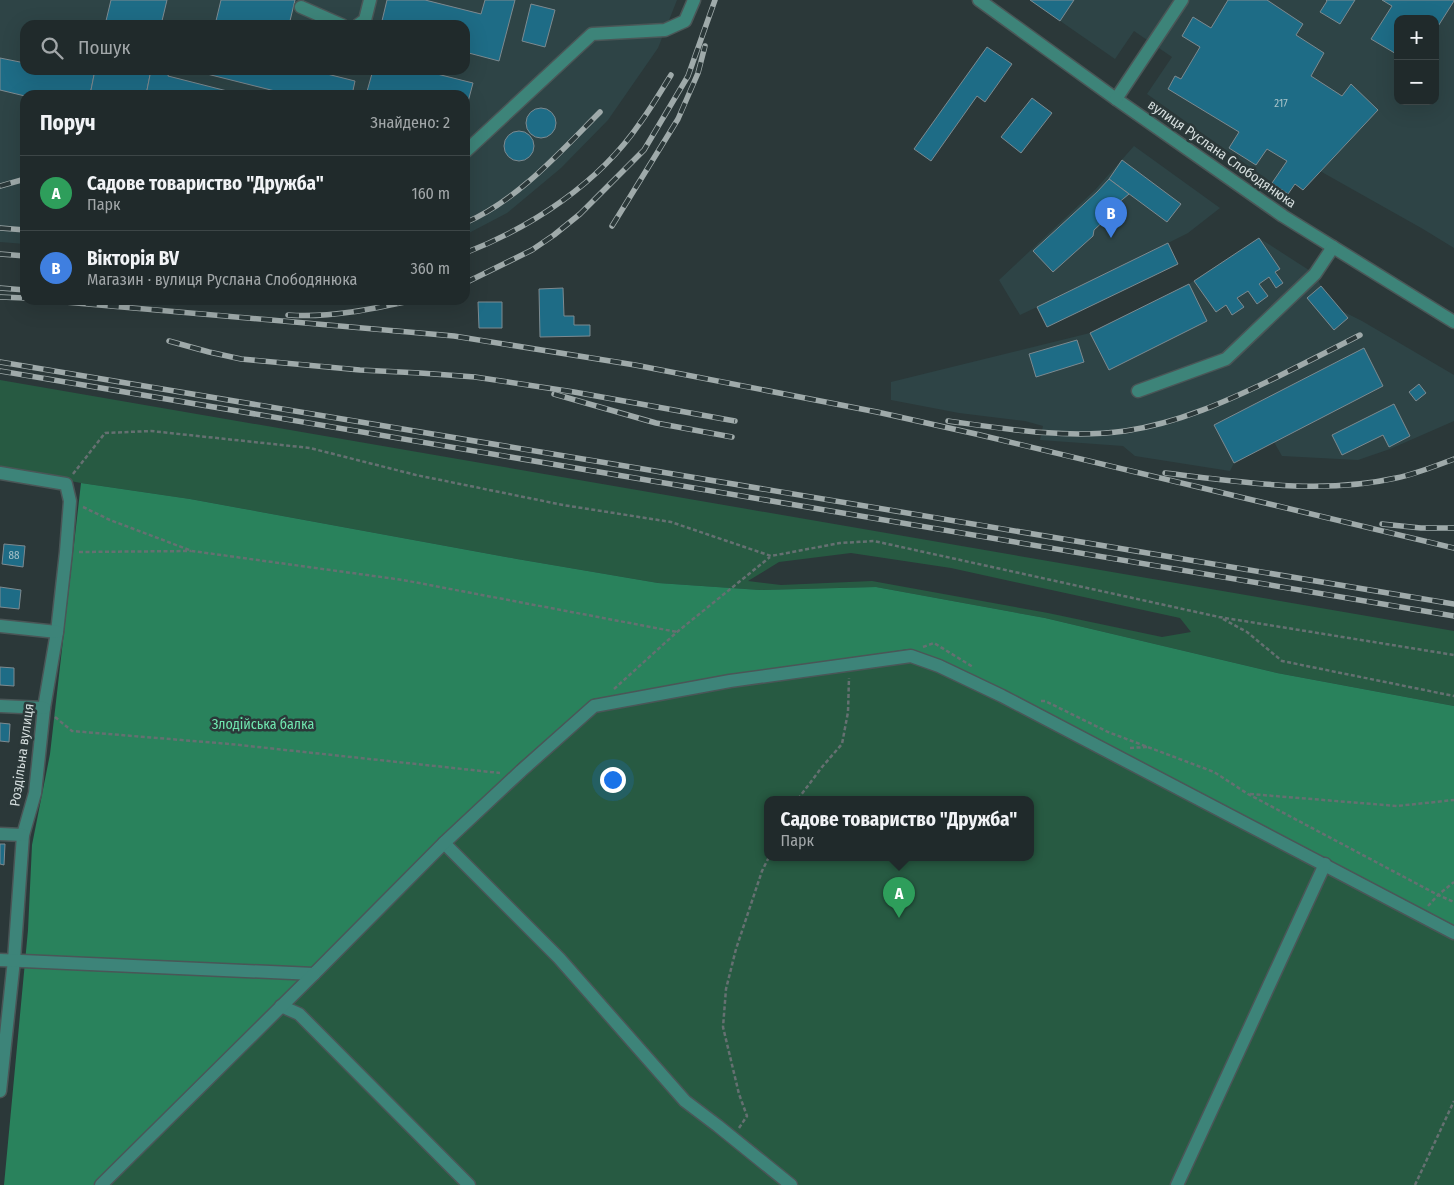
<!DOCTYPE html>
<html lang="uk">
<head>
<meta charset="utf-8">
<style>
	body { margin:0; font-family:"Fira Sans Condensed",sans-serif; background:#2d3637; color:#f1f3f6 }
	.controls { position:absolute; right:15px; top:15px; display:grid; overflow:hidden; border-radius:10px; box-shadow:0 5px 20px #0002 }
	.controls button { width:45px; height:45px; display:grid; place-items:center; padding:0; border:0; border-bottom:1px solid #3d4647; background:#202a2b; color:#f1f3f6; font:25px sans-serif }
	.you { position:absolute; left:612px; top:779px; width:18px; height:18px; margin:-12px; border:4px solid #fff; border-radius:50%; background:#1a73e8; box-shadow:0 0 0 8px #1a73e833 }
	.badge { display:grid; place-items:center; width:32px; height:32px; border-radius:50%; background:#8c9099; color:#fff; font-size:16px; font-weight:700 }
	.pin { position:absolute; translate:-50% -41px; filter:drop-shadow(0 1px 2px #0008) }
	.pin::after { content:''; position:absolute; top:26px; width:18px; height:15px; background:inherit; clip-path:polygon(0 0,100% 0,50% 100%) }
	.popup { position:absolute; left:764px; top:796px; width:270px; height:65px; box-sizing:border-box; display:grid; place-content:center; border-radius:10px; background:#202a2b; filter:drop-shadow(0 1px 4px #0005); font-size:16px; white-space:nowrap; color:#a2a7a9 }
	.popup b { font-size:19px; color:#f1f3f6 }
	.popup::after { content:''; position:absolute; left:50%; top:100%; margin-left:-10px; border:10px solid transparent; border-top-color:#202a2b }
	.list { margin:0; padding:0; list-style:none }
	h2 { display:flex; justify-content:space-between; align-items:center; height:65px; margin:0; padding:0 20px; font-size:21px }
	h2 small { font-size:16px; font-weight:400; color:#a2a7a9 }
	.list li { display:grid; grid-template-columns:32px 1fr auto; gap:15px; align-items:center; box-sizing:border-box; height:75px; padding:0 20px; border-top:1px solid #3d4647 }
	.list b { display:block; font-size:19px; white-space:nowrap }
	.list p { margin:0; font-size:16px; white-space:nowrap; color:#a2a7a9 }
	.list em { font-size:16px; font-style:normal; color:#a2a7a9 }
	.icon { flex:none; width:28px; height:28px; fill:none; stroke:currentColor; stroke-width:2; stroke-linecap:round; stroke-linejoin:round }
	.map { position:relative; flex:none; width:1454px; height:1185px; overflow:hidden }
	.search { position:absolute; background:#202a2b; box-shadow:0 5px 20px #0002; left:20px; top:20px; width:450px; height:55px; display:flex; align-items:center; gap:12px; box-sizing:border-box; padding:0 18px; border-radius:15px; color:#a2a7a9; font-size:19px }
	.panel { position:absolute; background:#202a2b; box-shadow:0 5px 20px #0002; left:20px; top:90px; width:450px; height:215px; border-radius:15px }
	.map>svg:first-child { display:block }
	.built { fill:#2e4446; fill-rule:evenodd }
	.green { fill:#275a42; fill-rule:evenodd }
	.forest { fill:#29825c }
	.building { fill:#1e6c86; stroke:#7d8a90 }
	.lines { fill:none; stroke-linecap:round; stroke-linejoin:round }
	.minor-casing { stroke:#4a5657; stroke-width:15 }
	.path { stroke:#657071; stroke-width:2.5; stroke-dasharray:4 2.5; stroke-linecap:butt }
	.minor { stroke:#3d8479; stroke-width:12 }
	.rail-casing { stroke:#9faaaa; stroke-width:5.5 }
	.rail { stroke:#2b3839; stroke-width:4; stroke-dasharray:11; stroke-linecap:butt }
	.labels { text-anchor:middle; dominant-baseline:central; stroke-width:5; stroke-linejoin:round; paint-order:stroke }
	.number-label { font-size:11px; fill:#a7c2c8 }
	.street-label { font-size:14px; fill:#d5dede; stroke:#2b3839 }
	.park-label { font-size:14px; fill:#70e6af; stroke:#2b3839 }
</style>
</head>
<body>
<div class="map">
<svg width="1454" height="1185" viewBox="0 0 1454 1185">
	<rect width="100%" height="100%" fill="#2b3839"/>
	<g class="built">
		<path d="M0,0H677L658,48L608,120L561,168L507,213L465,235V95H25V244L0,242ZM25,25H465V70H25Z"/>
		<path d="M1030,0H1454V248L1423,229L1320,171L1303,190L1295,184L1288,194L1147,94L1172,57L1134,31L1115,59ZM1398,19H1435V101H1398Z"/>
		<polygon points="1134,146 1220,208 1188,233 1168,243 1178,264 1047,327 1037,307 1020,315 999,280 1095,190"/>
		<polygon points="1259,238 1315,274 1321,286 1342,311 1362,321 1454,375 1454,421 1390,449 1358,460 1282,456 1274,442 1234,463 1230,471 1135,456 1123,446 1040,440 1043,426 1025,421 959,413 891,400 891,382 1090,333 1189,284"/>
	</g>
	<g class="green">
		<path d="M0,380L1454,631V706L1277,673L1045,618L876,587L760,590L658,583L517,559L190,499L81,483L0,468ZM851,553L951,568L1180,618L1191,632L1162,637L1048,613L872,581L781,585L748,581L779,562Z"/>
		<path d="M909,649L1055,720L1454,928V1185H100L196,1085L518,764L593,699ZM768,799H1030V857H768Z"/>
	</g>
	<polygon class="forest" points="81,483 190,499 517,559 658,583 760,590 876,587 1045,618 1277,673 1454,706 1454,928 1055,720 909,649 593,699 518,764 95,1185 4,1185 28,930 32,845 50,754"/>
	<g class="building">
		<polygon points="111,0 167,0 161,25 105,25"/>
		<polygon points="221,0 295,0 289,25 215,25"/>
		<polygon points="387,0 425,0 481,14 485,0 515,0 499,61 465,52 465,25 381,25"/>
		<polygon points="1030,0 1074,0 1060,21"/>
		<polygon points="1228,0 1267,0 1303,24 1296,35 1324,53 1311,76 1342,96 1351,84 1378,110 1303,190 1295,184 1288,194 1272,183 1287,161 1267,149 1256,165 1229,148 1239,132 1168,89 1175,76 1181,79 1200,47 1182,36 1193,17 1211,28"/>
		<polygon points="1326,0 1355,0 1340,24 1320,12 1327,1"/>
		<polygon points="1382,0 1454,0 1454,1 1435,31 1435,19 1398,19 1398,55 1371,39 1392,6"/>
		<polygon points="531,4 555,10 545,47 522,41"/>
		<polygon points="987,47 1012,64 985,102 977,96 931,161 914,149"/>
		<polygon points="0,58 25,63 25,70 58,70 67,72 67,70 95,70 90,95 25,96 0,90"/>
		<polygon points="95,70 151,70 146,95 90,95"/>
		<polygon points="151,70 169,70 168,76 243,95 146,95"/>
		<polygon points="204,70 311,70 355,81 352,95 291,95 203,73"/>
		<polygon points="373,70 421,70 473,83 465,113 465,95 366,95"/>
		<polygon points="1032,98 1052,113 1021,153 1001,137"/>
		<circle cx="541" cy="123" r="15"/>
		<circle cx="519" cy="146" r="15"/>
		<polygon points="1122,160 1181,204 1167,222 1109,179"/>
		<polygon points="1109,179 1129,194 1105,214 1108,217 1094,230 1093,236 1053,272 1033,251 1097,192"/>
		<polygon points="1259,238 1280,269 1275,272 1283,283 1276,288 1269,277 1259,284 1268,296 1257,304 1248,291 1237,298 1244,307 1232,315 1226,305 1216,312 1194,281"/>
		<polygon points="1168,243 1178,264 1047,327 1037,307"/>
		<polygon points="1189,284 1207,321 1109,370 1090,333"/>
		<polygon points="1321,286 1348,318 1334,330 1307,298"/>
		<polygon points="563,288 564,316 574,316 574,325 590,325 590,336 540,337 539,289"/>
		<polygon points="478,302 502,302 502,328 479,328"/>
		<polygon points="1077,340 1084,362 1036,377 1029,354"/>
		<polygon points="1364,348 1383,386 1234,463 1214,425"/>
		<polygon points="1419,384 1426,393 1416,401 1409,392"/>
		<polygon points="1394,404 1410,436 1389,447 1383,435 1342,455 1332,435"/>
		<polygon points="4,544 25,546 23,567 2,564"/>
		<polygon points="0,587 21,590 19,609 0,607"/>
		<polygon points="0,667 14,668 14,686 0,685"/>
		<polygon points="0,723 10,724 9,742 0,741"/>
		<polygon points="0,844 5,844 4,865 0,864"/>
	</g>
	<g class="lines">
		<g class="minor-casing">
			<g id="minor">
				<polyline points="979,0 1116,99 1283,216 1454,322"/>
				<polyline points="301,7 342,25"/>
				<polyline points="358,25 365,20 370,0"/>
				<polyline points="1116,99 1182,0"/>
				<polyline points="465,152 592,34 665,30 685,21 694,0"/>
				<polyline points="1138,391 1226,359 1315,274 1333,247"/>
				<polyline points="0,473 66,484 70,501 66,552 57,632 44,708 35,793 23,835 14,960 0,1091"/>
				<polyline points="0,626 57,632"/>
				<polyline points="0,706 44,708"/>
				<polyline points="0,834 23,835"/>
				<polyline points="444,843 559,958 685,1101 718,1126 791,1185"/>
				<polyline points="0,960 314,974 444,843 521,771 594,706 730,681 911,656 939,666 1002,696 1454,933"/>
				<polyline points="281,1006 299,1014 469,1185"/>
				<polyline points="101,1185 314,974"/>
				<polyline points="1177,1185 1325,864"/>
			</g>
		</g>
		<g class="path">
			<polyline points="73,474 105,433 151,431 310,448 416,475 563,505 671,522 771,556 840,543 874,541 1219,617 1454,655"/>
			<polyline points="83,507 110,520 192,551 403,580 677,632"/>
			<polyline points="79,552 191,551"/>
			<polyline points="1223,619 1247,632 1282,661 1454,696"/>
			<polyline points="923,647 934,643 973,667"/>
			<polyline points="614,689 677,632 770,557"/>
			<polyline points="1041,701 1045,701 1108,732 1214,772 1248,794 1438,895 1454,902"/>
			<polyline points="55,717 72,731 230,744 500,773"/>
			<polyline points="1130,748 1147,747"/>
			<polyline points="1250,794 1397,806 1454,800"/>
			<polyline points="798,799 822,767 842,744 848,712 849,678"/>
			<polyline points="1428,906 1438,895 1454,882"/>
			<polyline points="739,1128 747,1116 739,1094 723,1027 726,989 736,949 762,871 769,857"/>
			<polyline points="1415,1185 1454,1101"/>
		</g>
		<use href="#minor" class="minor"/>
		<g class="rail-casing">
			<g id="rail">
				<polyline points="0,186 25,179"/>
				<path d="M465,223C518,200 560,152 600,112"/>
				<polyline points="612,226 678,119 698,73 705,46"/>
				<polyline points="0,228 25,230"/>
				<path d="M465,253C532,227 599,183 640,123C651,108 661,91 671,75"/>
				<polyline points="0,254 25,256"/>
				<polyline points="465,283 532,250 554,235 580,214 644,150 688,76 715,0"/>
				<polyline points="0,288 25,290"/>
				<polyline points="0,297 25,298"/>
				<polyline points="42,300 454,336 635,365 877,412 976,434 1454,548"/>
				<path d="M288,315C330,318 373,309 414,300"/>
				<polyline points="169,341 209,352 241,359 360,370 420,373 475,377 574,392 735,421"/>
				<polyline points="0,362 1454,604"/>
				<polyline points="0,371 1454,616"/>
				<polyline points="554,394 656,423 732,437"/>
				<path d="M948,421C1006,429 1066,439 1125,431C1179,423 1227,401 1275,378C1303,364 1331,350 1360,335"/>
				<path d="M1165,473C1242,482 1320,495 1396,478C1416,474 1435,466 1454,459"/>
				<polyline points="1382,524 1421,528 1454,528"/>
			</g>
		</g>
		<use href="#rail" class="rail"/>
	</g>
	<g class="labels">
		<g class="number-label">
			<text x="1281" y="103">217</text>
			<text x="14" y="555">88</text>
		</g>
		<g class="street-label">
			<text transform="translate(1222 154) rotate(35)">вулиця Руслана Слободянюка</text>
			<text transform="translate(22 755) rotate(-82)">Роздільна вулиця</text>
		</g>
		<g class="park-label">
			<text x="263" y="724">Злодійська балка</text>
		</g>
	</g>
</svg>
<div class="controls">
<button>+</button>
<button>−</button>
</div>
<div class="you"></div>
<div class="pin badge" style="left:899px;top:918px;background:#2e9e5b">A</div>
<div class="popup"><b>Садове товариство &quot;Дружба&quot;</b>Парк</div>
<div class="pin badge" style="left:1111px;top:238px;background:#3f7fe0">B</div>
<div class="search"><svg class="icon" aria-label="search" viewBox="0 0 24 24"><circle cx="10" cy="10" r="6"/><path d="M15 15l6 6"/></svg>Пошук</div>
<section class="panel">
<h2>Поруч<small>Знайдено: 2</small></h2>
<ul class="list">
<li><span class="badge" style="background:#2e9e5b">A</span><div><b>Садове товариство &quot;Дружба&quot;</b><p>Парк</p></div><em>160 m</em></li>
<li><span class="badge" style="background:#3f7fe0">B</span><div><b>Вікторія BV</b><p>Магазин · вулиця Руслана Слободянюка</p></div><em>360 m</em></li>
</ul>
</section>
</div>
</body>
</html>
